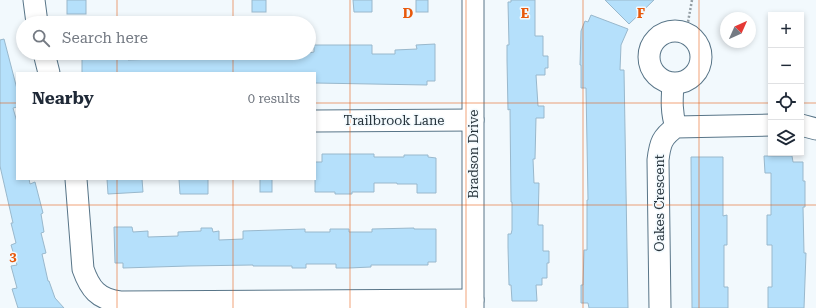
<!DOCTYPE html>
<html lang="en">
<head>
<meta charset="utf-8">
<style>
	body { margin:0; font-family:"Roboto Serif",serif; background:#f2f2f3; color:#1f2937 }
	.controls { position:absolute; right:12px; top:12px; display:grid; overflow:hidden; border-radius:0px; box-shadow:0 2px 6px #0003 }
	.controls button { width:36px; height:36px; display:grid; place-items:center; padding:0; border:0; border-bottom:1px solid #e0e1e3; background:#fff; color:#1f2937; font:20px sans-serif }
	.compass { position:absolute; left:720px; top:12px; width:36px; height:36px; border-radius:50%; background:#fff; box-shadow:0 2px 6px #0003; rotate:45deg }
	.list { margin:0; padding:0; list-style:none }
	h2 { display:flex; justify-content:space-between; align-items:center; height:52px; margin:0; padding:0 16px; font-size:17px }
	h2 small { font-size:13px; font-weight:400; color:#747a83 }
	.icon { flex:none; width:22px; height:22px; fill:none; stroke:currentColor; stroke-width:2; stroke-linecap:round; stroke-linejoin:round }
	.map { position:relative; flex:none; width:816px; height:308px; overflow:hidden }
	.search { position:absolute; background:#fff; box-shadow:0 2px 6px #0003; left:16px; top:16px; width:300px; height:44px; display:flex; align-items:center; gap:10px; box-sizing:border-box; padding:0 14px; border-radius:22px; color:#747a83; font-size:15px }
	.panel { position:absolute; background:#fff; box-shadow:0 2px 6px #0003; left:16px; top:72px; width:300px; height:108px; border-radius:0px }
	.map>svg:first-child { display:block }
	.building { fill:#b5e0fb; stroke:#99b8cc }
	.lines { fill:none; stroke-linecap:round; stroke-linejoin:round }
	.minor-casing { stroke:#587588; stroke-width:23 }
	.path { stroke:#949ea4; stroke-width:2.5; stroke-dasharray:2 2; stroke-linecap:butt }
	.minor { stroke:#fff; stroke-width:21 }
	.grid { fill:none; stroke:#e8590c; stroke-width:1; stroke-opacity:0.55 }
	.labels { text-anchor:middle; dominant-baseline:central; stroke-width:3; stroke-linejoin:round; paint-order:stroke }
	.street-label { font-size:13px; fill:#26333b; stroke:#f2f9fd }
	.grid-label { font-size:13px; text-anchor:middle; font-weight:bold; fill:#e8590c; stroke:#f2f9fd; stroke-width:3; stroke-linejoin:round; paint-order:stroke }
</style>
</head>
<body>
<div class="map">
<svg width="816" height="308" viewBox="0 0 816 308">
	<rect width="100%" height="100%" fill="#f2f9fd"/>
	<g class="building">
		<rect x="67" y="0" width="19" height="14"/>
		<rect x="252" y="0" width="14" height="12"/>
		<polygon points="353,0 372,0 372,12 354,12"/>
		<rect x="416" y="0" width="12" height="12"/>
		<polygon points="511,0 535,0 535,36 543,36 543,56 548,56 548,68 545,68 545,75 536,75 538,106 544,106 544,118 536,118 535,159 533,159 534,183 539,183 538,225 543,225 543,251 549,251 549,263 547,263 547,278 542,278 542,285 536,285 537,301 512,301 511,285 509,285 508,247 508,234 511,234 512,230 512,202 511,202 510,109 508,110 507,60 507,45 509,45 508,2 511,2"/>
		<polygon points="605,0 654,0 629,24"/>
		<polygon points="591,15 628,29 621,45 620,70 624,70 628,308 589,308 588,303 581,303 581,285 583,285 584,250 587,250 587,200 588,200 586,88 581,88 581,65 580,65 581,31 585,21 588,22"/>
		<polygon points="4,39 17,89 17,107 13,108 17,122 17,179 29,179 30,184 35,182 43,213 41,214 44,232 41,233 46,253 42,254 48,281 49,281 55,298 64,308 18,308 12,289 17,288 11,266 17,265 11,245 16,243 11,223 13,223 0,166 0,40"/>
		<polygon points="435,44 435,81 427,81 427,85 315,83 315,73 82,73 82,53 128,53 128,60 156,59 156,57 191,55 191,53 309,53 314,52 314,45 372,45 372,54 395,54 395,50 417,49 416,45"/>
		<polygon points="322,154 374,154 374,157 404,157 404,155 428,155 428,157 436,158 436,193 417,193 417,184 397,184 397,183 374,183 374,192 352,192 352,194 335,194 335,192 315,192 315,162 322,162"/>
		<polygon points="764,156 792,156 793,162 803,162 803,181 805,181 805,207 803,207 804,253 806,253 804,308 768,308 768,287 772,287 772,245 767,245 767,215 771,215 771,173 765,173"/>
		<polygon points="691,157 723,157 723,216 727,215 727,245 724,245 724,287 728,287 728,308 692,308"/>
		<polygon points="107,179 142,179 143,192 108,194"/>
		<polygon points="179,179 208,179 208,194 180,194"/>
		<rect x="260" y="179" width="12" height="13"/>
		<polygon points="114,227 132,227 133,232 148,231 148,237 178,236 178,232 201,231 201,228 212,228 213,232 219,231 219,240 243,239 243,231 305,229 305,232 330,232 330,229 349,229 349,232 372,232 372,229 414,228 414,229 436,229 436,262 428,262 428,265 371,265 371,267 349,268 336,268 336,264 306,264 306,268 292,268 292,266 253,266 253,265 188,266 123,268 123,263 115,263"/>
	</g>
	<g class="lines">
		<g class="minor-casing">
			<g id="minor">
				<polyline points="34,0 37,23"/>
				<polyline points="473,0 473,308"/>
				<circle cx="675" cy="57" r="26"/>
				<polyline points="44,53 49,73"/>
				<path d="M673,84C672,99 671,112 676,127"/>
				<polyline points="315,121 473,120"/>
				<polyline points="801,125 816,129"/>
				<path d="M76,179L83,269C90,289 98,299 120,302L473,300"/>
				<path d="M660,308L658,160C660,143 662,137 676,127L771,125"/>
			</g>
		</g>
		<polyline class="path" points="684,33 688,22 692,0"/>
		<use href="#minor" class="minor"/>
	</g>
	<path class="grid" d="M117,0V23M233,0V23M350,0V308M466,0V308M583,0V308M699,0V308M117,53V73M233,53V73M0,103H17M315,103H771M801,103H816M117,179V308M233,179V308M0,205H816"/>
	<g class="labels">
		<g class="street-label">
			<text x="394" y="120">Trailbrook Lane</text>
			<text transform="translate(473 154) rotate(-90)">Bradson Drive</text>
			<text transform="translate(659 203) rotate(-90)">Oakes Crescent</text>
		</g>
	</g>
	<g class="grid-label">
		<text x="408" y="18">D</text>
		<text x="525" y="18">E</text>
		<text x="641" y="18">F</text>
		<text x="13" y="261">3</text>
	</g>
</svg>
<div class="controls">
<button>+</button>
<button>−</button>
<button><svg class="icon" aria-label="locate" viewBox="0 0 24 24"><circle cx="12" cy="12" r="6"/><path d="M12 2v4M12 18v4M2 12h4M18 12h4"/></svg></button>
<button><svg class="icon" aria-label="layers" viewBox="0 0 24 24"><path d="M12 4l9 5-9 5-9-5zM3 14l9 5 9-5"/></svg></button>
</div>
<svg class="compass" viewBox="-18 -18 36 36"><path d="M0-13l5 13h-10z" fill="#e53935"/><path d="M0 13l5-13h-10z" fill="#747a83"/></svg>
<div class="search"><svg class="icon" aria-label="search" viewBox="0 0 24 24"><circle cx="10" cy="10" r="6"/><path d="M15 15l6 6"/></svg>Search here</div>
<section class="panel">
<h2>Nearby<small>0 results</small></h2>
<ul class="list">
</ul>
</section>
</div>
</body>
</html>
